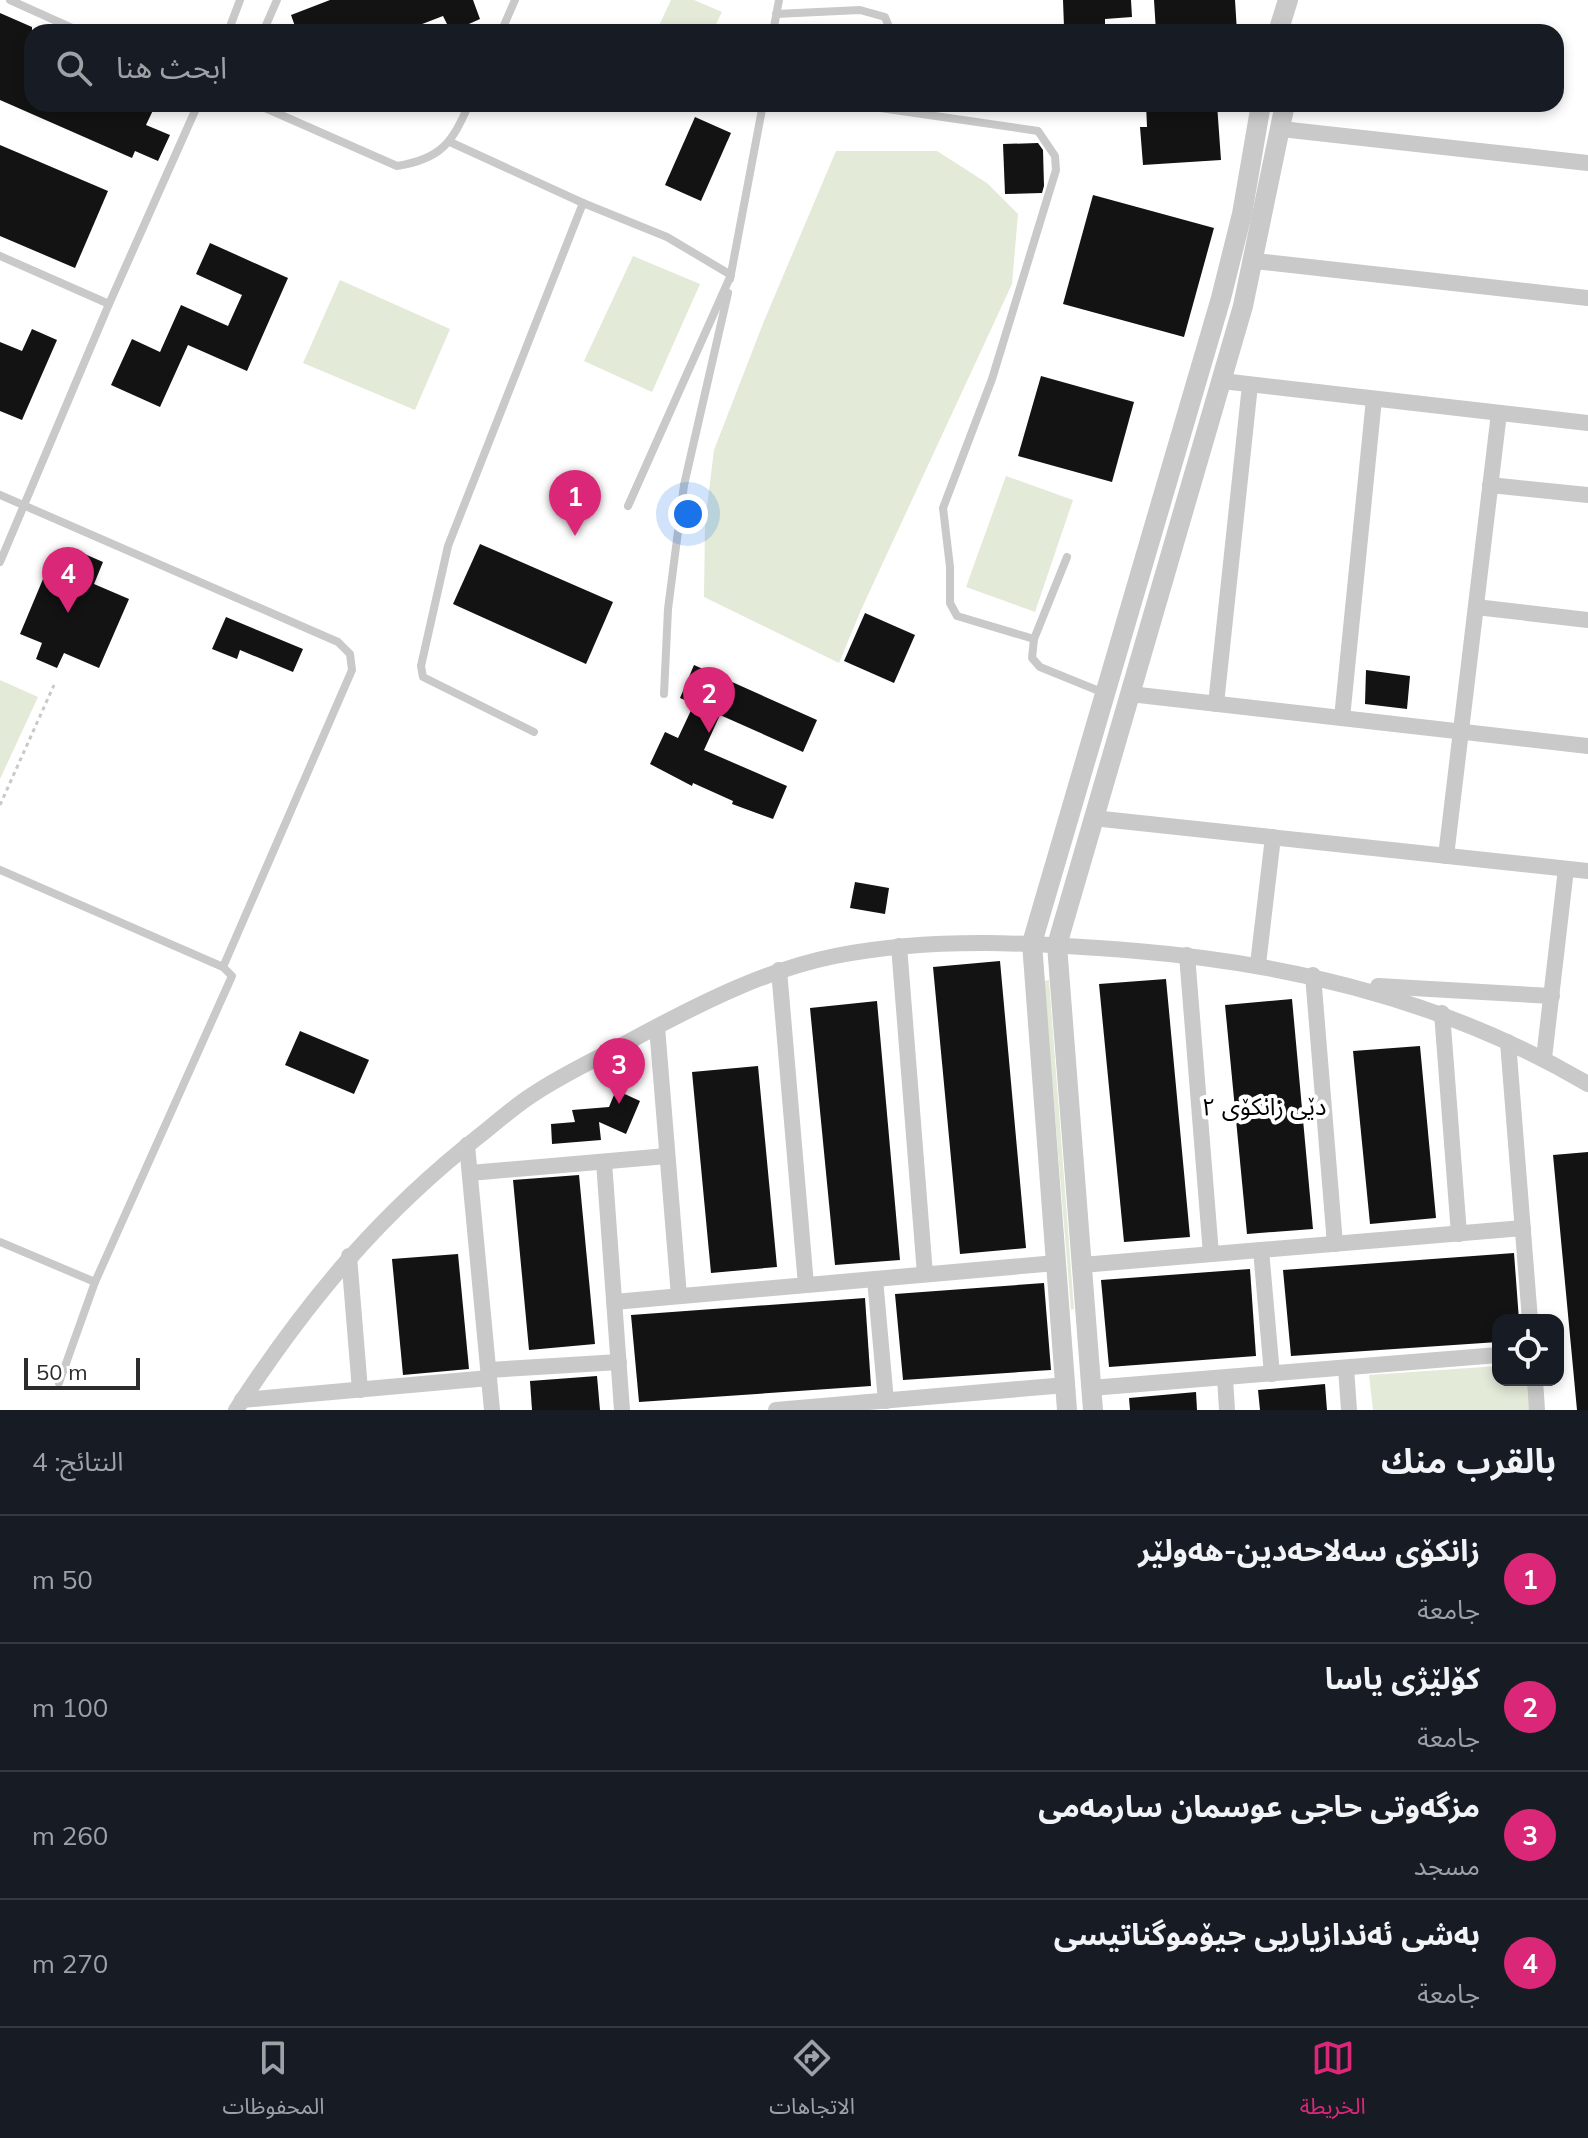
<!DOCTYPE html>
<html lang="ar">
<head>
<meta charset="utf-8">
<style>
	body { margin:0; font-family:Mulish,"Noto Sans Arabic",sans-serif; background:#242831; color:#f1f3f6; direction:rtl }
	.controls { position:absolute; right:24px; bottom:24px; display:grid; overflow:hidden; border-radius:16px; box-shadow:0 4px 12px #0003 }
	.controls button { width:72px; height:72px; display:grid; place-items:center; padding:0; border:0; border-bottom:2px solid #363941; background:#171b24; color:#f1f3f6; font:40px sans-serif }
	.scale { position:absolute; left:24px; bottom:20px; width:116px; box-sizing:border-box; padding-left:8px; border:4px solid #2c2c2c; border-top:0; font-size:22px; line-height:28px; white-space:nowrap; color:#2c2c2c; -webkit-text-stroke:6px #fff; paint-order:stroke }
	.you { position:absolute; left:688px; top:514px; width:28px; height:28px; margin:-20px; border:6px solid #fff; border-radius:50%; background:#1a73e8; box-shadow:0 0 0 12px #1a73e833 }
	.badge { display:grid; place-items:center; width:52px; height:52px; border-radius:50%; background:#db2777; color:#fff; font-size:26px; font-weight:700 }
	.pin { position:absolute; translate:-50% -66px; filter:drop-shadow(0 2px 4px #0008) }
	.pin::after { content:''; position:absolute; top:42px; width:28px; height:24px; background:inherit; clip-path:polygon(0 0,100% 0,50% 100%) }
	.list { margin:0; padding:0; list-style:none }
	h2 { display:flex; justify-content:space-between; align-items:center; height:104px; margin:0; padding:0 32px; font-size:34px }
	h2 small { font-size:26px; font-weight:400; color:#9ea1a6 }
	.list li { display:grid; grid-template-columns:52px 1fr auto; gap:24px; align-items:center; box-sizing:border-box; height:128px; padding:0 32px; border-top:2px solid #363941 }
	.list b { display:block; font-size:30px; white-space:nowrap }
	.list p { margin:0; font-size:26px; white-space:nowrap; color:#9ea1a6 }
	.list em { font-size:26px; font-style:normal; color:#9ea1a6 }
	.icon { flex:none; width:44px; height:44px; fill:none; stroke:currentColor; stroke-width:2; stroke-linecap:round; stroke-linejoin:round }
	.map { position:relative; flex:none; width:1588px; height:1410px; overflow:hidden; direction:ltr }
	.search { position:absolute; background:#171b24; box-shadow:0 4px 12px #0003; left:24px; right:24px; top:24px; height:88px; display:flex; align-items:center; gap:20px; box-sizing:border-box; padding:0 28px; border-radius:24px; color:#9ea1a6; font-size:30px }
	.sheet { height:616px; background:#171b24 }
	nav { display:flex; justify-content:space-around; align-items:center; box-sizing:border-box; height:112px; border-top:2px solid #363941; background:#171b24; font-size:22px; color:#9ea1a6 }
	nav a { display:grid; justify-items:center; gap:4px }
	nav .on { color:#db2777 }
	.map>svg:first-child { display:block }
	.green { fill:#e3ead8 }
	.building { fill:#131313 }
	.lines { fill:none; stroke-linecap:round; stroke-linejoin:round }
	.path { stroke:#c9c9c9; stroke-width:3; stroke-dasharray:4 4; stroke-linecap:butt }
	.service { stroke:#c9c9c9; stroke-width:8 }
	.minor { stroke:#c9c9c9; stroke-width:16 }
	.tertiary { stroke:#c9c9c9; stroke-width:20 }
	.labels { text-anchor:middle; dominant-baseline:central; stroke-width:8; stroke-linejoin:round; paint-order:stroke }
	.neighbourhood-label { font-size:24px; fill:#000; stroke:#fff }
</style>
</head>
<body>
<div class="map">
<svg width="1588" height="1410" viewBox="0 0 1588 1410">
	<rect width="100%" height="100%" fill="#fff"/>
	<g class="green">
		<polygon points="671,0 694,0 722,12 712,32 656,32"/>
		<polygon points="836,151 937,151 987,183 1018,214 1012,284 861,610 839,663 704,597 705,523 714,450 764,321"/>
		<polygon points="633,256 700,284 652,392 584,361"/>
		<polygon points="340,280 450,329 415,410 303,363"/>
		<polygon points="1006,476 1073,500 1035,612 966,587"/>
		<polygon points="0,680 38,697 0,779"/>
		<polygon points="1049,980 1074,1309 1071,1310 1044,981"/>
		<polygon points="1498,1366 1498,1380 1532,1380 1534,1410 1373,1410 1369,1375"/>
	</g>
	<g class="building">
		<polygon points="330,0 473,0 480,19 451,32 443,16 417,26 419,32 297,32 291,15"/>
		<polygon points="1063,0 1131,0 1132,17 1105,19 1105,25 1064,27"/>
		<polygon points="1154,0 1235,0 1237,32 1156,32"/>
		<polygon points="0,13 32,27 32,104 156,104 146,125 170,135 158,161 135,151 132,158 0,100"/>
		<polygon points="1146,104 1217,104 1221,160 1143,165 1140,127 1147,127"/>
		<polygon points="695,117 731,133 701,201 665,185"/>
		<polygon points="1038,143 1043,150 1044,186 1042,193 1005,194 1003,144"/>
		<polygon points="0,145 108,191 75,268 0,236"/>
		<polygon points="1093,195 1214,228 1184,337 1063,304"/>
		<polygon points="210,243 288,278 247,371 188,345 160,407 111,385 132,339 160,352 181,305 228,326 242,295 196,274"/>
		<polygon points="32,329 57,340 22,420 0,411 0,342 22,351"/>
		<polygon points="1041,376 1134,402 1112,482 1018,456"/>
		<polygon points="480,544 613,602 586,664 453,604"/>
		<polygon points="80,552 103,562 94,584 129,599 99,668 64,653 57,668 36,659 42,643 20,634 43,579 65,588"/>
		<polygon points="865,613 915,635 894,683 844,661"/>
		<polygon points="226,617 303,649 293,672 240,650 237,659 212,649"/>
		<polygon points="694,665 817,720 803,752 720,715 704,750 787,786 773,819 732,804 733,801 693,783 692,786 650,764 665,732 678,738 694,704 680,698"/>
		<polygon points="1366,670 1410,676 1407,709 1365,704"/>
		<polygon points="855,882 889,888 885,914 850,908"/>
		<polygon points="1000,961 1026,1248 960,1254 933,967"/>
		<polygon points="1166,979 1190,1237 1124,1242 1099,984"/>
		<polygon points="1292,999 1313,1229 1247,1234 1225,1005"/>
		<polygon points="877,1001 900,1260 835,1265 810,1008"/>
		<polygon points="300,1031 369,1060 354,1094 285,1065"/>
		<polygon points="1420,1046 1436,1218 1370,1224 1353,1051"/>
		<polygon points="758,1066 777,1267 711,1273 692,1072"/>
		<polygon points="616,1090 640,1101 626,1134 599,1122 601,1140 552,1144 551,1124 575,1122 572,1110 609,1107"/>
		<polygon points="1588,1152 1588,1410 1577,1410 1553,1155"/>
		<polygon points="579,1175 595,1344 529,1350 513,1180"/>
		<polygon points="1514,1253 1519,1320 1498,1320 1498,1342 1291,1356 1283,1270"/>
		<polygon points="458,1254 469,1369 403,1375 392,1259"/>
		<polygon points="1250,1269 1256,1356 1109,1367 1101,1280"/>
		<polygon points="1044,1283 1051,1370 903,1380 895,1294"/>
		<polygon points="865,1298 871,1386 639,1402 631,1315"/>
		<polygon points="597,1376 600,1410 532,1410 530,1381"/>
		<polygon points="1325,1384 1327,1410 1260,1410 1258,1390"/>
		<polygon points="1196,1392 1197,1410 1130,1410 1129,1398"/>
	</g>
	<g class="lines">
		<polyline class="path" points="0,805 54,685"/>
		<g class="service">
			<polyline points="10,0 81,32"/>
			<polyline points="776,14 860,10 885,17 891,32"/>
			<polyline points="228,32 240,0"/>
			<polyline points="263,32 277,0"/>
			<polyline points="501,32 515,0"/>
			<polyline points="773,32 779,0"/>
			<path d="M256,104L397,166C441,159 452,143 469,104"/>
			<polyline points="853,104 1038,131 1055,156 1056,170 992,379 943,508 950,567 950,603 957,616 1034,639"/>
			<polyline points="450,142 583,203"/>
			<polyline points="0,256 109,304"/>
			<polyline points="730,279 763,104"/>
			<polyline points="0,495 338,642 350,654 352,670 223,967"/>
			<polyline points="1067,557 1034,639 1032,658 1040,667 1104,693"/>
			<polyline points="0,562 109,304 198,104"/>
			<polyline points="664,694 668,609 684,485 728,293"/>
			<polyline points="534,732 423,677 421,666 448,546 583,203 667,237 731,275 628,506"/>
			<polyline points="0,870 223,967 232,976 95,1282 59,1383"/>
			<polyline points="0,1242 95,1282"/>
		</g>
		<g class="minor">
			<polyline points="1281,129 1588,163"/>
			<polyline points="1255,261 1588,298"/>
			<polyline points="1222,381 1588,423"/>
			<polyline points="1490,485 1588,495"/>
			<polyline points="1476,607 1588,620"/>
			<polyline points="1130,694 1588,746"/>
			<polyline points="1216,704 1250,385"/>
			<polyline points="1342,718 1374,399"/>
			<polyline points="1093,818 1588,871"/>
			<polyline points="1446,856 1499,413"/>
			<polyline points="899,946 925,1274"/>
			<polyline points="1187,955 1211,1254"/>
			<polyline points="1258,964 1273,837"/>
			<polyline points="779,970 806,1285"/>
			<polyline points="1313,975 1335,1244"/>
			<polyline points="1378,986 1552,996"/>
			<polyline points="1442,1013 1459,1234"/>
			<polyline points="657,1027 679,1296"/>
			<polyline points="1508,1042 1530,1320"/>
			<polyline points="1544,1058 1566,869"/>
			<polyline points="467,1145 492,1410"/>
			<polyline points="604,1162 622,1410"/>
			<polyline points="470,1173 667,1156"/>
			<polyline points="1261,1250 1272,1374"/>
			<polyline points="349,1256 360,1390"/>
			<polyline points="1082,1265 1523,1228"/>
			<polyline points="875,1279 886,1401"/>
			<polyline points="614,1302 1056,1263"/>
			<polyline points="1346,1368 1349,1410"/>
			<polyline points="489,1370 619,1362"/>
			<polyline points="1225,1378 1227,1410"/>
			<polyline points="1535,1380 1537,1410"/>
			<polyline points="1091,1388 1498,1355"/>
			<polyline points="242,1400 489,1378"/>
			<path d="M236,1410C307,1301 380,1213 483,1133C499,1120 515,1106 532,1095C566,1072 605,1055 641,1035C703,1002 766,970 835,956C936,936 1036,943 1137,951C1296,964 1449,1002 1588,1084"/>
			<polyline points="776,1410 1066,1385"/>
		</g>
		<g class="tertiary">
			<polyline points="1278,32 1288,0"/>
			<polyline points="1067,1410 1032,943 1221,298 1242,214 1261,104"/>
			<polyline points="1093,1410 1057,945 1243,306 1285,104"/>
		</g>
	</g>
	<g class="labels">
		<g class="neighbourhood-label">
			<text x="1264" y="1106">دێی زانکۆی ٢</text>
		</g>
	</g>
</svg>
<div class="controls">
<button><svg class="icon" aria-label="locate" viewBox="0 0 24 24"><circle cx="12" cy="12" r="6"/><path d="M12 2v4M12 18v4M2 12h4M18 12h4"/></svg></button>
</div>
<div class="scale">50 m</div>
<div class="you"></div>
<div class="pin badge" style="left:575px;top:536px">1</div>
<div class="pin badge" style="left:709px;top:733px">2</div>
<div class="pin badge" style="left:619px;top:1104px">3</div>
<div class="pin badge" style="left:68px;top:613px">4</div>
<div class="search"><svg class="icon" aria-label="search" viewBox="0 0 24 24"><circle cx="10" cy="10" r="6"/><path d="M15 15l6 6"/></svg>ابحث هنا</div>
</div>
<section class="sheet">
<h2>بالقرب منك<small>النتائج: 4</small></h2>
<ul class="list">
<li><span class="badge">1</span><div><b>زانکۆی سەلاحەدین-هەولێر</b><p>جامعة</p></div><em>50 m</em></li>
<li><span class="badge">2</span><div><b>کۆلێژی یاسا</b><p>جامعة</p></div><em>100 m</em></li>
<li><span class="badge">3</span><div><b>مزگەوتی حاجی عوسمان سارمەمی</b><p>مسجد</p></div><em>260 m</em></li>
<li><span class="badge">4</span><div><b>بەشی ئەندازیاریی جیۆموگناتیسی</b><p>جامعة</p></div><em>270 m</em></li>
</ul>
</section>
<nav>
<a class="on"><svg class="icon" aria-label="map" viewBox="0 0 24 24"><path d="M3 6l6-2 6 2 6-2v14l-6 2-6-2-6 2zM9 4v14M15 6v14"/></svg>الخريطة</a>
<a><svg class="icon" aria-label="directions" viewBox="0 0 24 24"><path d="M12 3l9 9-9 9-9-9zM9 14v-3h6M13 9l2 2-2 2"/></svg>الاتجاهات</a>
<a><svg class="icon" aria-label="saved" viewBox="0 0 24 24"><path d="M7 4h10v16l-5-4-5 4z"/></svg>المحفوظات</a>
</nav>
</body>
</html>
